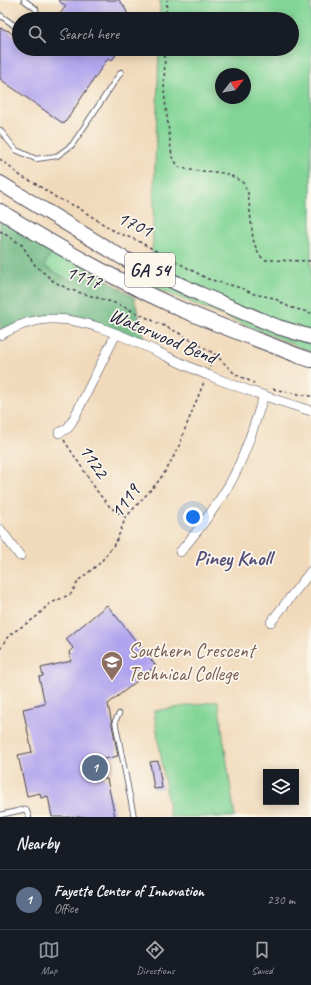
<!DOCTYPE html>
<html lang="en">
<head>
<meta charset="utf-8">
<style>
	body { margin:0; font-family:Caveat,sans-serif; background:#242831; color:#f1f3f6 }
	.controls { position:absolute; right:12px; bottom:12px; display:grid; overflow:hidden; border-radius:0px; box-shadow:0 2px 10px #0003 }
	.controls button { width:36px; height:36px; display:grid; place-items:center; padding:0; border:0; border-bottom:1px solid #363941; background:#171b24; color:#f1f3f6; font:20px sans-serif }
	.compass { position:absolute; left:215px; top:68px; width:36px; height:36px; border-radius:50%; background:#171b24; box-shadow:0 2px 10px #0003; rotate:59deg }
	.you { position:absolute; left:193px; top:517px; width:14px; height:14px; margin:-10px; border:3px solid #fff; border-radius:50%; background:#1a73e8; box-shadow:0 0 0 6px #1a73e833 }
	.badge { display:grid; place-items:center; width:26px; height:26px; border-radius:50%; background:#8c9099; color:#fff; font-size:13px; font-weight:700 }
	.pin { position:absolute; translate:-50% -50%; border:2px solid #fff; box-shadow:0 1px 4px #0006 }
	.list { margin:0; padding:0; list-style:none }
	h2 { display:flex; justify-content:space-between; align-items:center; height:52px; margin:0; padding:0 16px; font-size:17px }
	h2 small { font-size:13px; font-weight:400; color:#9ea1a6 }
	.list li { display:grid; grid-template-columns:26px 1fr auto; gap:12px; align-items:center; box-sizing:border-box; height:60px; padding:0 16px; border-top:1px solid #363941 }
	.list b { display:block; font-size:15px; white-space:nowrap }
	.list p { margin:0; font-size:13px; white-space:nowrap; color:#9ea1a6 }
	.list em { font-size:13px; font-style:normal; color:#9ea1a6 }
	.icon { flex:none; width:22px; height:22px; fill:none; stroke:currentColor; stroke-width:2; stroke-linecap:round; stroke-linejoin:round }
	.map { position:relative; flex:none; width:311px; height:817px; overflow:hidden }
	.search { position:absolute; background:#171b24; box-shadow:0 2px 10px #0003; left:12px; right:12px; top:12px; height:44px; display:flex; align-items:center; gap:10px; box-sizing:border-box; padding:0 14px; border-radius:22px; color:#9ea1a6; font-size:15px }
	.sheet { height:112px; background:#171b24 }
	nav { display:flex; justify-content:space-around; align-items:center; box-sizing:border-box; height:56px; border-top:1px solid #363941; background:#171b24; font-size:11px; color:#9ea1a6 }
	nav a { display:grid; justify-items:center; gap:2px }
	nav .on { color:#8c9099 }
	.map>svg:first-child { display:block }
	.green { fill:#83d597; stroke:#527c69; fill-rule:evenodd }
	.forest { fill:#6ab680; stroke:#466c5e }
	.building { fill:#aea1ee }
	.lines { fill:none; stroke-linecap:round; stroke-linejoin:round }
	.service-casing { stroke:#413e4e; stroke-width:6 }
	.minor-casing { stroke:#413e4e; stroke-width:10 }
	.primary-casing { stroke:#413e4e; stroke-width:16 }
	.path { stroke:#413e4e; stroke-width:1.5; stroke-dasharray:3 3; stroke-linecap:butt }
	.service { stroke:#fff; stroke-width:4.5 }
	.minor { stroke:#fff; stroke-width:9 }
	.primary { stroke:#fff; stroke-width:14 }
	.labels { text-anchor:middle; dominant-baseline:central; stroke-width:3.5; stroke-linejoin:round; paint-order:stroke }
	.shield { fill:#fbf7ec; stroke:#636270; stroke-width:1 }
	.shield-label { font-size:19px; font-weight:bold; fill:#22223b }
	.street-label { font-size:20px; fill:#22223b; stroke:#fbf7ec }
	.education-label { font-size:20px; fill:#785e54; stroke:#fbf7ec; text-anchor:start }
	.neighbourhood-label { font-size:21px; font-weight:bold; fill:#534e7a; stroke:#fbf7ec }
</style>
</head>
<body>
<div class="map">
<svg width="311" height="817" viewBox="0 0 311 817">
	<rect width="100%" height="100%" fill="#fbf7ec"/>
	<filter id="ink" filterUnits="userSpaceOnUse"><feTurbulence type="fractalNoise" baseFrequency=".025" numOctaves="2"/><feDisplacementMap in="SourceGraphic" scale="8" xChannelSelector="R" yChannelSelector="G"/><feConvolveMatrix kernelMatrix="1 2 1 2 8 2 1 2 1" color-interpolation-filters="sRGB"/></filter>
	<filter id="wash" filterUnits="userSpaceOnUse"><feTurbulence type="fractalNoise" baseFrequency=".012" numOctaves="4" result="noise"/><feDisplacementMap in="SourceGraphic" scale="16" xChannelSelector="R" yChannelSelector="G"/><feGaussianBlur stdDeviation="0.9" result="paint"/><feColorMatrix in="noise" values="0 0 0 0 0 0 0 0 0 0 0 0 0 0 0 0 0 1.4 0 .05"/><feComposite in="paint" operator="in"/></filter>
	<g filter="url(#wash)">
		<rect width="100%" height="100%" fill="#f1dabb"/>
		<g class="green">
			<path d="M160,0H311V352L151,286L159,49H292V19H160ZM221,74H245V98H221Z"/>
			<polygon points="53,249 80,263 70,281 44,266"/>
			<polygon points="218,701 235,817 170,817 154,711"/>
		</g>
		<polygon class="forest" points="0,216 53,249 44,266 70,281 80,263 134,297 145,340 77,319 41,317 0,333"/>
		<g id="blocks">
			<g class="building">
				<polygon points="58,0 119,0 124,6 130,19 56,19 66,6"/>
				<polygon points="0,28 9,31 15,37 17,43 19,46 19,49 120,49 112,60 108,58 64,124 0,79"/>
				<polygon points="107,605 156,666 108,704 118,756 100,760 104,779 107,779 115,817 52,817 48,796 41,798 40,793 27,796 18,755 32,752 23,709 45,704 39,677 43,676 41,668 71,661 69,652 73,648 66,639"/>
				<polygon points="158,761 162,788 154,789 150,762"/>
			</g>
		</g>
	</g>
	<g filter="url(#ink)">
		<use href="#blocks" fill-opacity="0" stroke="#413e4e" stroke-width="1"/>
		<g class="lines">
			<g class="service-casing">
				<g id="service">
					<polyline points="24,0 36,9 37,16 35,19"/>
					<polyline points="0,15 19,29"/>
					<polyline points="0,130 16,150 36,159 57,156 72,145 121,72"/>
					<polyline points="119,714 115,721 134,817"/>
					<polyline points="0,815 26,809 29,817"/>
				</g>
			</g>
			<g class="minor-casing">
				<g id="minor">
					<path d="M0,335C13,328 25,322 40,320C92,312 160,356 208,375C241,389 276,400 311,411"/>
					<polyline points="59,433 68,428 74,418 116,334"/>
					<polyline points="0,529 20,556"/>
					<path d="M180,552C197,532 215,508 229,485C245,457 254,425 264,395"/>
					<polyline points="271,622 311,571"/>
				</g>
			</g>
			<g class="primary-casing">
				<g id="primary">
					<polyline points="0,183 123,258 200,294 278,327 311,337"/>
					<path d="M0,211C57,247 116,280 178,308C217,325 259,340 299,356L311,360"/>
				</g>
			</g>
			<g class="path">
				<polyline points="166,19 167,0"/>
				<polyline points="165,49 164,92 172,157 179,167 190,170 224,173 236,178 243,183 248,193 253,239 257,251 261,257 266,260 311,261"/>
				<polyline points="0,159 22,177 33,182 57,198 77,207 114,231 138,241 208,279 241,288 254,294 274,298 289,307 311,313"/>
				<polyline points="0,231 22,245 35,265 53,281 68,289 118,304 177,332 215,354 235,374 254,383"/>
				<polyline points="210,367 215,354"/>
				<polyline points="273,389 308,396 311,396"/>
				<polyline points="64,440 99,494 111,508 126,517"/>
				<polyline points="0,649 9,635 35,618 49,604 71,594 79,580 100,563 116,542 126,517 157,483 167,469 179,446 185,429 204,382"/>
			</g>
			<use href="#service" class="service"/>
			<use href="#minor" class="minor"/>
			<use href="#primary" class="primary"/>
		</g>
	</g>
	<defs>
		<g id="university-pin" transform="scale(1.15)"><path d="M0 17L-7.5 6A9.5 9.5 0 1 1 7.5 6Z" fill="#8d6e63" stroke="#fbf7ec"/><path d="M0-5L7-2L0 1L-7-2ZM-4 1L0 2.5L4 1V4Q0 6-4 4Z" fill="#fff"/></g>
	</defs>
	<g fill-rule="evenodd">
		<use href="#university-pin" x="112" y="662"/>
	</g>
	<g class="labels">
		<rect class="shield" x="125" y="253" width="50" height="34" rx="3"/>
		<g class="shield-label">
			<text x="150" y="270">GA 54</text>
		</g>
		<g class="street-label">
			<text transform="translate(135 224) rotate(26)">1701</text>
			<text transform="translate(84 277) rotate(20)">1117</text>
			<text transform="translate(163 336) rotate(23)">Waterwood Bend</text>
			<text transform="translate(94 461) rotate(57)">1122</text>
			<text transform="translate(125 501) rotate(-54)">1119</text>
		</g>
		<g class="education-label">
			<text x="128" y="650">Southern Crescent<tspan x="128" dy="23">Technical College</tspan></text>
		</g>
		<g class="neighbourhood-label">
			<text x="233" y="558">Piney Knoll</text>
		</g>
	</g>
</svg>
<div class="controls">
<button><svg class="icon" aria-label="layers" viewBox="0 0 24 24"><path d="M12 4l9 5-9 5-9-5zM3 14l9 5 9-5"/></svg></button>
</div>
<svg class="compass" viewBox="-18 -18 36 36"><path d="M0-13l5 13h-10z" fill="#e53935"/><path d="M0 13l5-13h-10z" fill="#9ea1a6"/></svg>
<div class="you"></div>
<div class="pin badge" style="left:95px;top:768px;background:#5c6f8a">1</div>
<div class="search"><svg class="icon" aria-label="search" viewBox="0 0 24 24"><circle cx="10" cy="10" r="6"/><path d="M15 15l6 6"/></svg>Search here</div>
</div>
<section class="sheet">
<h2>Nearby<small></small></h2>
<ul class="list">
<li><span class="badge" style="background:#5c6f8a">1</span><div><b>Fayette Center of Innovation</b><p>Office</p></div><em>230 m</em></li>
</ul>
</section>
<nav>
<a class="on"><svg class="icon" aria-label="map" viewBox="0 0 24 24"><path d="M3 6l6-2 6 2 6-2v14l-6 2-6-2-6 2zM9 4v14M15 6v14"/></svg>Map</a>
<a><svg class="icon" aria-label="directions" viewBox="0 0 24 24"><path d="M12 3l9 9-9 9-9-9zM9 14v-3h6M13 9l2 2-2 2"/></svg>Directions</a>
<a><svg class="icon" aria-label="saved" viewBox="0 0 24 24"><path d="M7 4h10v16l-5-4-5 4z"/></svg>Saved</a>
</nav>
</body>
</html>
